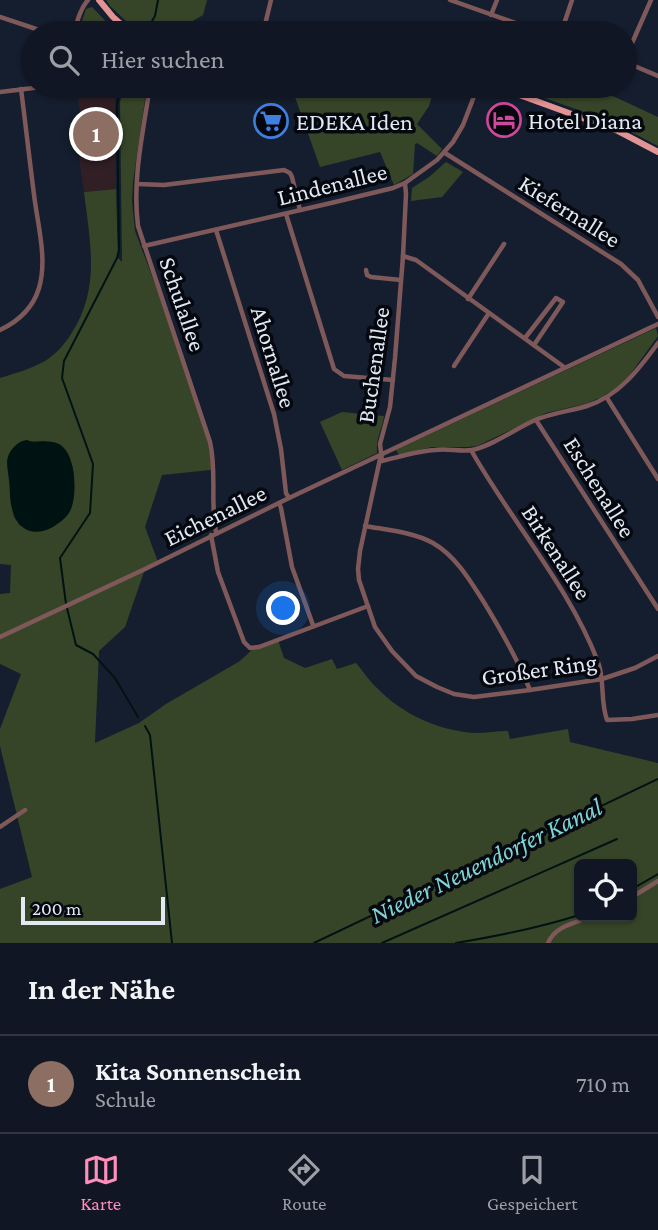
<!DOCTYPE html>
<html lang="de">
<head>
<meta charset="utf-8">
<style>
	body { margin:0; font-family:"Crimson Pro",serif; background:#1e2330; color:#f1f3f6 }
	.controls { position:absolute; right:21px; bottom:21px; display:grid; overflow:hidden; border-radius:10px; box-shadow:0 2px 5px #0004 }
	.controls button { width:63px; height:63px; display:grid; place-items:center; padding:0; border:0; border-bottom:2px solid #303541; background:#101623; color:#f1f3f6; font:35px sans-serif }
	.scale { position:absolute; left:21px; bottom:18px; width:144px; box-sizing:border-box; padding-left:7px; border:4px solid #e2e9f4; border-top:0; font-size:19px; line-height:24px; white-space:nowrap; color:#e2e9f4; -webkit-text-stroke:5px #05080f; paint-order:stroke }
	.you { position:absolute; left:284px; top:609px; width:24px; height:24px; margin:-18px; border:5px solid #fff; border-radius:50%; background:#1a73e8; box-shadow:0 0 0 10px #1a73e833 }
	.badge { display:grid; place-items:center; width:46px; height:46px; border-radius:50%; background:#fe8ebb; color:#fff; font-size:23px; font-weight:700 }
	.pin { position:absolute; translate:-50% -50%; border:4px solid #fff; box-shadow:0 2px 7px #0006 }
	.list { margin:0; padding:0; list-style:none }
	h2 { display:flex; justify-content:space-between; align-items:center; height:91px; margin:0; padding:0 28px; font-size:30px }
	h2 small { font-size:23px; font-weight:400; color:#9c9fa6 }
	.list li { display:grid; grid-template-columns:46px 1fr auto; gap:21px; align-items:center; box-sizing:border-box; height:98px; padding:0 28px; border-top:2px solid #303541 }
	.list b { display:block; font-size:26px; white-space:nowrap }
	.list p { margin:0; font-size:23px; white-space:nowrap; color:#9c9fa6 }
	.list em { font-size:23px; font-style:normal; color:#9c9fa6 }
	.icon { flex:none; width:38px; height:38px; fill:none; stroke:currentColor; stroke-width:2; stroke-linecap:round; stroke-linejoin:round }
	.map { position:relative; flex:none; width:658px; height:943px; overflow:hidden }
	.search { position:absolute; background:#101623; box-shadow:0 2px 5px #0004; left:21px; right:21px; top:21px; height:77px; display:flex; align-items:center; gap:18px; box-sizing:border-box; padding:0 24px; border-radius:38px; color:#9c9fa6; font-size:26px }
	.sheet { height:189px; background:#101623 }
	nav { display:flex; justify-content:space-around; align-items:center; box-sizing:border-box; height:98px; border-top:2px solid #303541; background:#101623; font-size:19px; color:#9c9fa6 }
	nav a { display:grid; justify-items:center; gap:4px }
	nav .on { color:#fe8ebb }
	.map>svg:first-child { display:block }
	.education { fill:#311f26 }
	.green { fill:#364528; fill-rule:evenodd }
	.water { fill:#001313 }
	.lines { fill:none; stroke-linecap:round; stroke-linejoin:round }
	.stream { stroke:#001313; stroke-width:2 }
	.minor { stroke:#7f5959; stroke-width:4.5 }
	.major { stroke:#e29394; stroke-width:6 }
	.labels { text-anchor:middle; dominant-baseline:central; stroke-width:7; stroke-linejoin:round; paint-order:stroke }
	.poi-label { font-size:24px; fill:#e2e9f4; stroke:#05080f; text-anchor:start }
	.street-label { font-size:24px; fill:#e2e9f4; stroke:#05080f }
	.water-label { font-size:26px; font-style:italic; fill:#7fd4d4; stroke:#05080f }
</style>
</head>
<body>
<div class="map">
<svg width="658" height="943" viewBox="0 0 658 943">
	<rect width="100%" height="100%" fill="#151e2f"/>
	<polygon class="education" points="93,86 120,86 115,101 116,189 84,192 74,123 81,122 77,88"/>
	<g class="green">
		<polygon points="106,0 207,0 203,15 186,25 185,33 139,33 110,6"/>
		<polygon points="92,7 117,33 78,33 86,9"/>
		<path d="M125,86H147L133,182L132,201L135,231L180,350L202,417L214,468L210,470L162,475L145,527L158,562L145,569L125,627L99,651L95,743L139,723L166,704L240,661L253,649L278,640L284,658L305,668L332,659L337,669L356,663C363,671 369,681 377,688C402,714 439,731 475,733C486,733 497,731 508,731L510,739L568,729L570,742L658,763V943H0V889L32,877L0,746V729L21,674L0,664V594L10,593L11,565L0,564V378C16,373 31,369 45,361C56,354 65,344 71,334C101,288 90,243 84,192L116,189L118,258L122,262L120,102ZM43,441C60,443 74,460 74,477L20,526L14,517L11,504L7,460L31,442ZM579,864H632V917H579Z"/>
		<polygon points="291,86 435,86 429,106 417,124 442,149 437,156 417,143 415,144 413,174 394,185 380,152 320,167"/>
		<polygon points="511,86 584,86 615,97 658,117 658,146 612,122"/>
		<polygon points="446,162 463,172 442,197 411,201 412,188 429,177"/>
		<polygon points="656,328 658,336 629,376 617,387 602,397 585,404 546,413 477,446 468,447 432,447 399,455 396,450"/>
		<path d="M342,412L384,416C382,430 376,437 377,453L342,470L320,422Z"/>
	</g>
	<path class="water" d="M27,440C38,445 52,437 63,447C76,458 78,499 69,513C66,518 59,523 53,527C22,543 9,516 10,488C10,474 2,460 13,448C18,443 20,441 27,440Z"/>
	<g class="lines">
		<g class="stream">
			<polyline points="145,33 155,16 158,0"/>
			<polyline points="121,86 117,104 119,250 117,258 64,361 62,378 93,464 90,513 60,558 66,604 76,645 93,654 115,678 138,717"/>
			<polyline points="145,726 150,735 172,943"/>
			<polyline points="632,889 658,874"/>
			<polyline points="314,943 658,779"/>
			<polyline points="382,943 617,839"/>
			<path d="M456,943C498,936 539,928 579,915"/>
		</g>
		<g class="minor">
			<polyline points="450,0 544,33"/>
			<polyline points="491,15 497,0"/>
			<polyline points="0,17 48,33"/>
			<path d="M74,33C77,22 80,9 88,0"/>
			<polyline points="263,33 271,0"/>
			<polyline points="561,33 572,0"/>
			<polyline points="625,59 651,0"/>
			<polyline points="625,62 658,76"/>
			<path d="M150,86C143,132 132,180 138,226L210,442C217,472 210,502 216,532"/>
			<polyline points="0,92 50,86"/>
			<polyline points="445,153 621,264 638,280 658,317"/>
			<path d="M405,183L406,194L403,256L395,358L390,407L380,444L382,461C399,457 417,451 435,450C446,448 461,452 472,450C494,445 515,429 535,420C552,413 570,411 587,406C619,396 639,369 658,343"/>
			<polyline points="137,184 164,185 284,170 290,173 292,177 300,210"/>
			<polyline points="286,214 334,369 344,376 393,380"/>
			<polyline points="216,230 274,414 281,449 286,493 289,498"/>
			<polyline points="144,246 331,203 393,188 405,183 437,160 453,142 463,125 478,86"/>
			<polyline points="403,256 416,260 564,367"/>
			<polyline points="366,270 367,275 371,277 401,280"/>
			<polyline points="468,299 504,244"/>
			<path d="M0,330C19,321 33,308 39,288C47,261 39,230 35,202C30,165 26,127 21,89"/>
			<polyline points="525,338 556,298 563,302 534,345"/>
			<polyline points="454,366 489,313"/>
			<polyline points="607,398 658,479"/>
			<polyline points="536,420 658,609"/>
			<path d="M471,450C511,521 569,586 598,662C605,680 600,701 607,720L632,719L658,715"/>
			<polyline points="380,459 360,551 358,569 359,580 375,627 392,651 416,676 437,687 454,694 474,697 530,690 602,679 635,668 658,656"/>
			<polyline points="279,503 281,508 292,567 313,625"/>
			<path d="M365,526C387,530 413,532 433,543C457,557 471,582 485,604C502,632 518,660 530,690"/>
			<polyline points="211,535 218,572 244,642 250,648 259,647 368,606"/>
			<polyline points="0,637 145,569 289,498 658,324"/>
			<polyline points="0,827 25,810"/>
			<polyline points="632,897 658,881"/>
			<path d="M548,943C555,926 575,923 591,917"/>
		</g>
		<g class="major">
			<polyline points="99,0 113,17 131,33"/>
			<polyline points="495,86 618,131 658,152"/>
		</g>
	</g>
	<defs>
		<g id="hotel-ring" transform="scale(1.75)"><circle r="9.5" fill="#05080f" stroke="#d1479c" stroke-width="1.5"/><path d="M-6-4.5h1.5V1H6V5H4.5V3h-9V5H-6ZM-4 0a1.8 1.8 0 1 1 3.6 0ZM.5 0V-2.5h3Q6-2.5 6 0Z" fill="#d1479c"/></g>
		<g id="supermarket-ring" transform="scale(1.75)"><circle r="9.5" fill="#05080f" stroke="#3f7fe0" stroke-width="1.5"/><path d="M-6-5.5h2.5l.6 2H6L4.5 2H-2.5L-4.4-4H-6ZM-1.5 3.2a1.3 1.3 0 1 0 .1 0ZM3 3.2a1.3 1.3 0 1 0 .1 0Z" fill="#3f7fe0"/></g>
	</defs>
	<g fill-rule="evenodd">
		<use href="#hotel-ring" x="504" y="120"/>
		<use href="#supermarket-ring" x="271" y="121"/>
	</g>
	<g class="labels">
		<g class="poi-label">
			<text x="528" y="120">Hotel Diana</text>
			<text x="296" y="121">EDEKA Iden</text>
		</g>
		<g class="street-label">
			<text transform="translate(332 184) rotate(-14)">Lindenallee</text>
			<text transform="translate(570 211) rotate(32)">Kiefernallee</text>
			<text transform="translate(183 304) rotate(71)">Schulallee</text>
			<text transform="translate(274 357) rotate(73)">Ahornallee</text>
			<text transform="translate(373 365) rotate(-82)">Buchenallee</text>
			<text transform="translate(600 487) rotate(58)">Eschenallee</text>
			<text transform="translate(215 515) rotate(-26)">Eichenallee</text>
			<text transform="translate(557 552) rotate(57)">Birkenallee</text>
			<text transform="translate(539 669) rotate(-8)">Großer Ring</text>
		</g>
		<g class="water-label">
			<text transform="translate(486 861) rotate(-26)">Nieder Neuendorfer Kanal</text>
		</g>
	</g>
</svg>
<div class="controls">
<button><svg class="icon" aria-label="locate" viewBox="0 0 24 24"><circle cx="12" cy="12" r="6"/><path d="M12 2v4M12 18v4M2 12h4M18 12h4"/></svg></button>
</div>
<div class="scale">200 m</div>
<div class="you"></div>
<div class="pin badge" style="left:96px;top:134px;background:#8d6e63">1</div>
<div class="search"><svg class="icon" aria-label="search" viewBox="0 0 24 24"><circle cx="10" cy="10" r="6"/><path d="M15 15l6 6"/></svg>Hier suchen</div>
</div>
<section class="sheet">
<h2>In der Nähe<small></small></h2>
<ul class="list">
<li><span class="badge" style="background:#8d6e63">1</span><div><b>Kita Sonnenschein</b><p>Schule</p></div><em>710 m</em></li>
</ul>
</section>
<nav>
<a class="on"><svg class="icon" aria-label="map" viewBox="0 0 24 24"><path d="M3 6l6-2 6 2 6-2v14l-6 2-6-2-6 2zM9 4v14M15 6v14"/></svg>Karte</a>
<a><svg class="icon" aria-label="directions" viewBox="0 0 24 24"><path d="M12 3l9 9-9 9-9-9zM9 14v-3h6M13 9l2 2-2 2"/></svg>Route</a>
<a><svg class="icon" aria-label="saved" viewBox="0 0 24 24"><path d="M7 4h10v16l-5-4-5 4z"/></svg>Gespeichert</a>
</nav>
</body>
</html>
